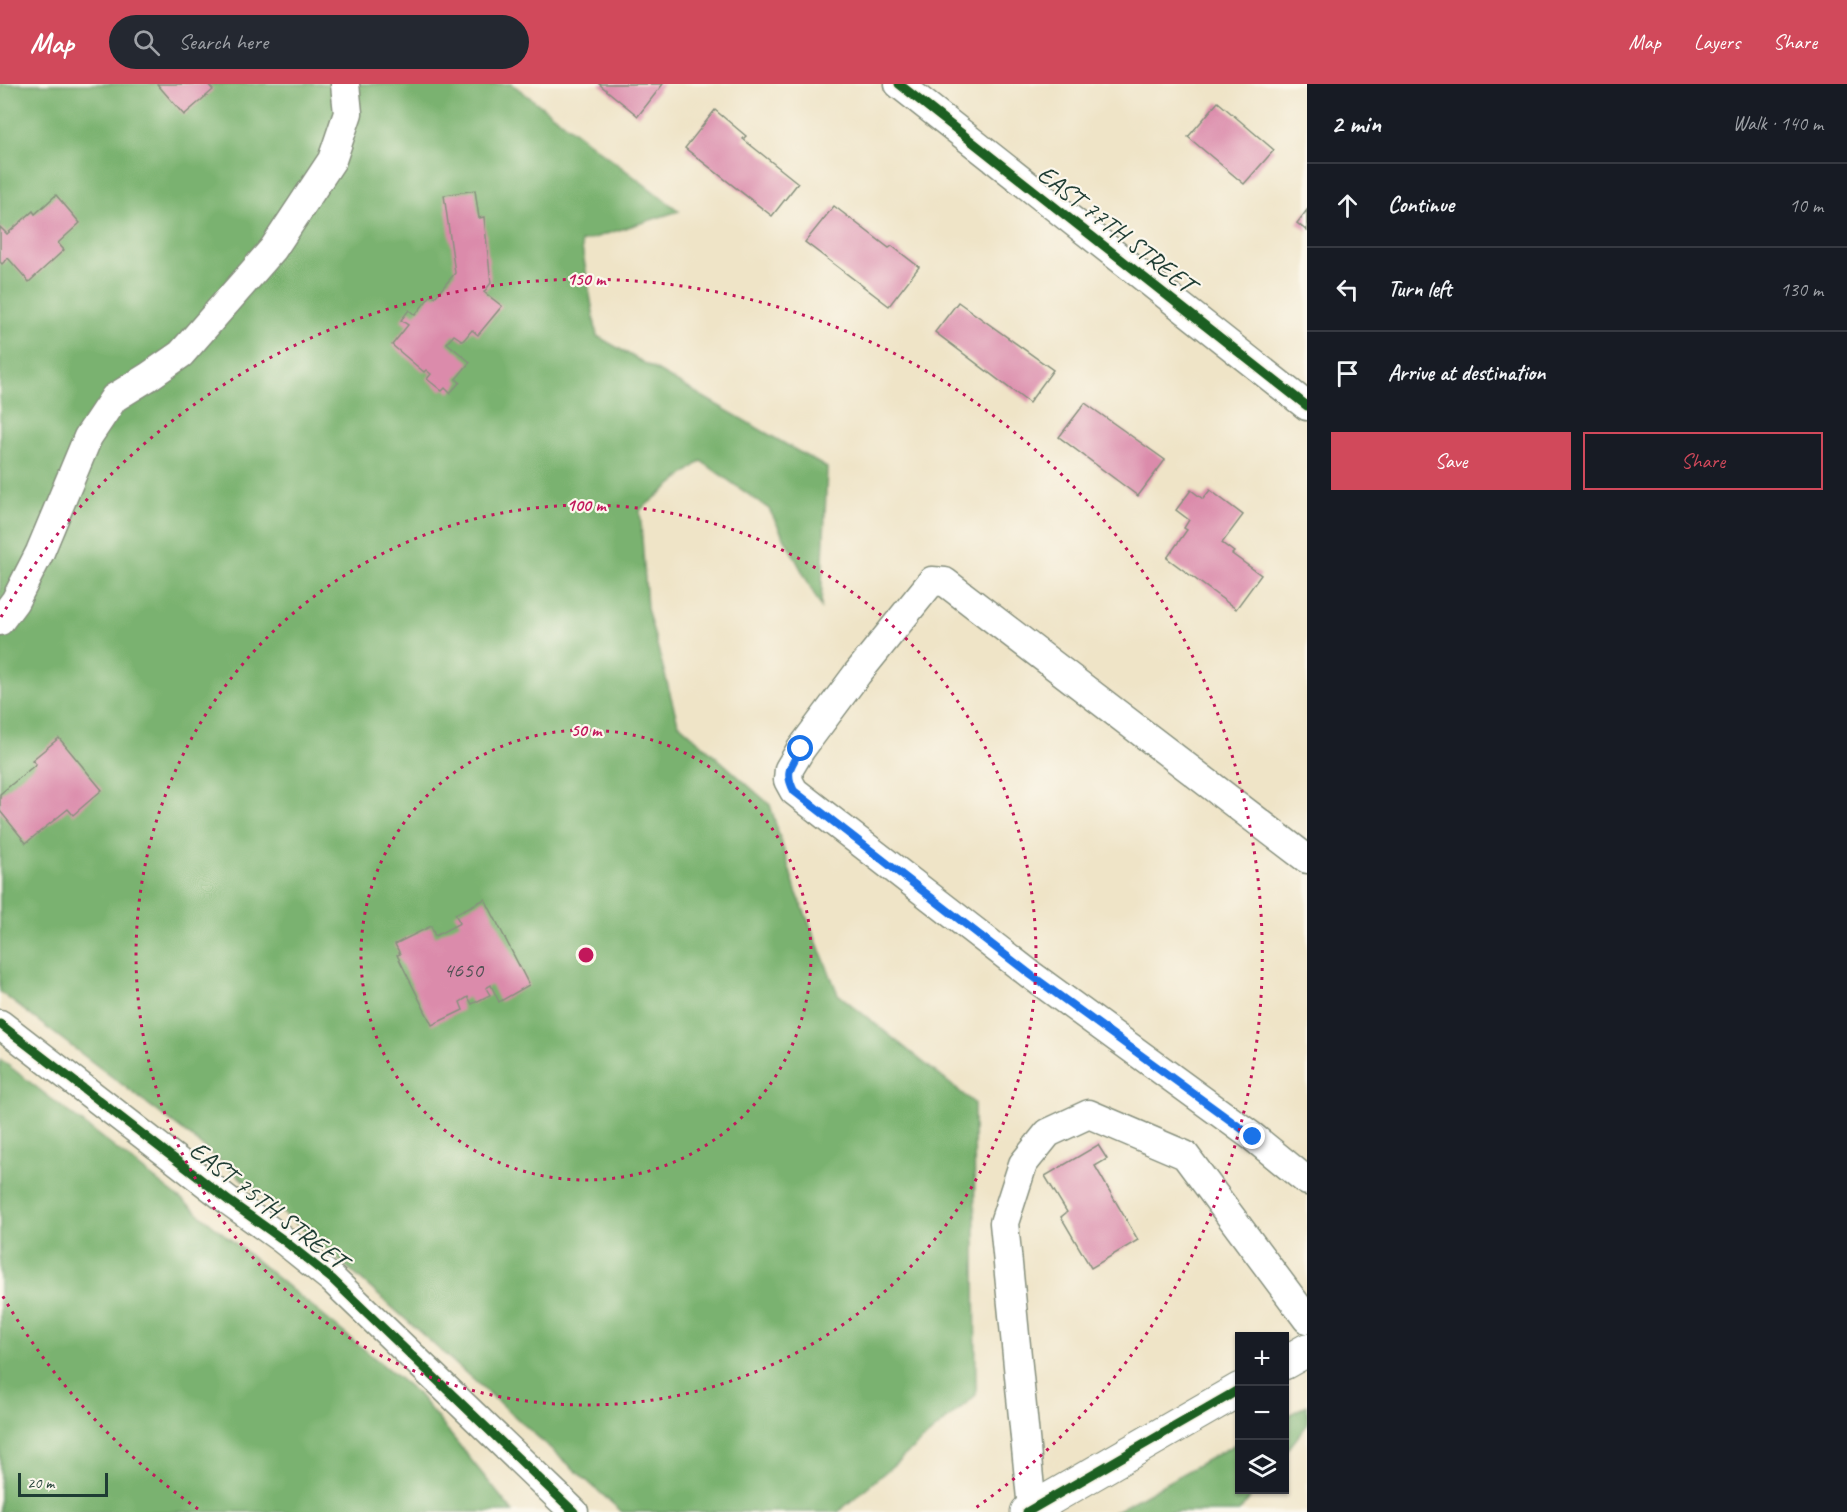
<!DOCTYPE html>
<html lang="en">
<head>
<meta charset="utf-8">
<style>
	body { margin:0; font-family:Caveat,sans-serif; background:#242831; color:#f1f3f6 }
	.controls { position:absolute; right:18px; bottom:18px; display:grid; overflow:hidden; border-radius:0px; box-shadow:0 2px 4px #0004 }
	.controls button { width:54px; height:54px; display:grid; place-items:center; padding:0; border:0; border-bottom:2px solid #363941; background:#171b24; color:#f1f3f6; font:30px sans-serif }
	.scale { position:absolute; left:18px; bottom:15px; width:90px; box-sizing:border-box; padding-left:6px; border:3px solid #1f3d34; border-top:0; font-size:16px; line-height:21px; white-space:nowrap; color:#1f3d34; -webkit-text-stroke:4px #fbf7ec; paint-order:stroke }
	.stop { position:absolute; width:18px; height:18px; margin:-14px; border:4px solid #1a73e8; border-radius:50%; background:#fff }
	.stop.end { background:#1a73e8; border-color:#fff; box-shadow:0 2px 6px #0008 }
	.list { margin:0; padding:0; list-style:none }
	h2 { display:flex; justify-content:space-between; align-items:center; height:78px; margin:0; padding:0 24px; font-size:26px }
	h2 small { font-size:20px; font-weight:400; color:#9ea1a6 }
	.list li { display:grid; grid-template-columns:39px 1fr auto; gap:18px; align-items:center; box-sizing:border-box; height:84px; padding:0 24px; border-top:2px solid #363941 }
	.list b { display:block; font-size:22px; white-space:nowrap }
	.list em { font-size:20px; font-style:normal; color:#9ea1a6 }
	.actions { display:flex; gap:12px; padding:18px 24px }
	.actions a { flex:1; padding:14px 0; border:2px solid #d1495b; border-radius:0px; text-align:center; font-size:21px; color:#d1495b }
	.actions .main { background:#d1495b; color:#fff }
	.icon { flex:none; width:33px; height:33px; fill:none; stroke:currentColor; stroke-width:2; stroke-linecap:round; stroke-linejoin:round }
	.map { position:relative; flex:none; width:1307px; height:1428px; overflow:hidden }
	header { display:flex; align-items:center; gap:36px; box-sizing:border-box; height:84px; padding:0 30px; background:#d1495b; color:#fff }
	header strong { font-size:28px }
	nav { display:flex; gap:33px; margin-inline-start:auto; font-size:21px }
	.search { width:420px; height:54px; background:#242831; display:flex; align-items:center; gap:15px; box-sizing:border-box; padding:0 21px; border-radius:33px; color:#9ea1a6; font-size:22px }
	main { display:flex }
	aside { flex:1; background:#171b24 }
	.map>svg:first-child { display:block }
	.forest { fill:#7ab270; stroke:#4c7852; stroke-width:1.5 }
	.building { fill:#db8bab }
	.lines { fill:none; stroke-linecap:round; stroke-linejoin:round }
	.minor-casing { stroke:#87907e; stroke-width:31 }
	.major-casing { stroke:#87907e; stroke-width:35 }
	.minor { stroke:#fff; stroke-width:28 }
	.major { stroke:#fff; stroke-width:33 }
	.cycleway-casing { stroke:#fbf7ec; stroke-width:13 }
	.cycleway { stroke:#1b5e20; stroke-width:9 }
	.route { stroke:#1a73e8; stroke-width:8 }
	.ring { fill:none; stroke:#c2185b; stroke-width:3; stroke-dasharray:3 6 }
	.labels { text-anchor:middle; dominant-baseline:central; stroke-width:4.5; stroke-linejoin:round; paint-order:stroke }
	.number-label { font-size:22px; fill:#4e5052 }
	.street-label { font-size:26px; fill:#1f3d34; stroke:#fbf7ec }
	.centre { fill:#c2185b; stroke:#fbf7ec; stroke-width:3 }
	.ring-label { font-size:18px; text-anchor:middle; font-weight:bold; fill:#c2185b; stroke:#fbf7ec; stroke-width:4.5; stroke-linejoin:round; paint-order:stroke }
</style>
</head>
<body>
<header>
<strong>Map</strong>
<div class="search"><svg class="icon" aria-label="search" viewBox="0 0 24 24"><circle cx="10" cy="10" r="6"/><path d="M15 15l6 6"/></svg>Search here</div>
<nav><a>Map</a><a>Layers</a><a>Share</a></nav>
</header>
<main>
<div class="map">
<svg width="1307" height="1428" viewBox="0 0 1307 1428">
	<rect width="100%" height="100%" fill="#fbf7ec"/>
	<filter id="ink" filterUnits="userSpaceOnUse"><feTurbulence type="fractalNoise" baseFrequency=".0167" numOctaves="2"/><feDisplacementMap in="SourceGraphic" scale="12" xChannelSelector="R" yChannelSelector="G"/><feConvolveMatrix kernelMatrix="1 2 1 2 8 2 1 2 1" color-interpolation-filters="sRGB"/></filter>
	<filter id="wash" filterUnits="userSpaceOnUse"><feTurbulence type="fractalNoise" baseFrequency=".008" numOctaves="4" result="noise"/><feDisplacementMap in="SourceGraphic" scale="24" xChannelSelector="R" yChannelSelector="G"/><feGaussianBlur stdDeviation="1.35" result="paint"/><feColorMatrix in="noise" values="0 0 0 0 0 0 0 0 0 0 0 0 0 0 0 0 0 1.4 0 .05"/><feComposite in="paint" operator="in"/></filter>
	<g filter="url(#wash)">
		<rect width="100%" height="100%" fill="#efe4c7"/>
		<g class="forest">
			<polygon points="0,0 512,0 679,127 581,158 597,252 827,384 821,523 769,425 701,377 640,426 647,524 678,639 770,721 796,807 838,910 974,1019 976,1311 838,1428 622,1428 330,1168 190,1052 0,908"/>
			<polygon points="0,975 196,1127 418,1310 513,1428 0,1428"/>
			<polygon points="1307,1321 1307,1341 1285,1369 1285,1333"/>
			<polygon points="1239,1358 1240,1406 1256,1406 1239,1428 1114,1428"/>
		</g>
		<g id="blocks">
			<g class="building">
				<polygon points="157,0 208,0 213,6 184,31"/>
				<polygon points="599,0 663,0 638,32"/>
				<polygon points="1218,18 1274,66 1244,100 1188,53"/>
				<polygon points="715,26 746,52 743,55 798,99 772,132 685,64"/>
				<polygon points="475,106 479,134 484,133 491,199 484,208 502,222 478,251 472,246 463,257 454,251 447,259 470,278 456,295 460,298 450,309 445,304 442,307 427,295 431,290 426,286 424,288 392,261 408,241 401,236 409,226 415,231 432,210 435,213 455,189 444,111"/>
				<polygon points="56,111 80,139 58,159 64,166 29,198 8,174 2,180 0,178 0,143 7,150 33,127 35,130"/>
				<polygon points="834,122 889,164 892,162 919,183 889,222 805,158"/>
				<polygon points="1307,126 1307,147 1297,139"/>
				<polygon points="958,218 1053,286 1029,319 935,248"/>
				<polygon points="1085,319 1165,376 1138,412 1059,353"/>
				<polygon points="1191,406 1203,415 1210,406 1243,431 1222,459 1234,468 1232,470 1261,491 1236,525 1167,474 1187,446 1184,444 1189,436 1176,426"/>
				<polygon points="59,654 102,706 73,731 68,725 26,759 0,727 0,710 36,680 32,676"/>
				<polygon points="485,815 529,901 499,918 491,901 486,904 490,911 472,920 468,913 460,918 463,926 432,941 397,871 400,870 395,860 431,842 435,852 460,839 455,830"/>
				<polygon points="1098,1061 1107,1075 1095,1082 1138,1156 1091,1184 1061,1133 1067,1128 1045,1092"/>
			</g>
		</g>
	</g>
	<g filter="url(#ink)">
		<use href="#blocks" fill-opacity="0" stroke="#87907e" stroke-width="1.5"/>
		<g class="lines">
			<g class="minor-casing">
				<g id="minor">
					<polyline points="899,0 1307,322"/>
					<polyline points="0,537 15,517 40,468 88,353 114,314 148,293 181,270 273,165 332,76 348,29 345,0"/>
					<polyline points="1307,775 945,498 932,497 857,590 801,665 789,685 788,696 794,707 1031,891 1253,1053 1307,1097"/>
					<polyline points="0,940 229,1117 282,1155 332,1195 574,1428"/>
					<polyline points="1032,1425 1004,1139 1023,1080 1048,1049 1089,1030 1185,1071 1307,1235"/>
				</g>
			</g>
			<g class="major-casing">
				<g id="major">
					<polyline points="1284,1279 1307,1266"/>
					<polyline points="1027,1428 1240,1305"/>
				</g>
			</g>
			<use href="#minor" class="minor"/>
			<use href="#major" class="major"/>
			<g class="cycleway-casing">
				<g id="cycleway">
					<polyline points="899,0 1307,322"/>
					<polyline points="0,940 229,1117 282,1155 332,1195 574,1428"/>
					<polyline points="1027,1428 1240,1305"/>
				</g>
			</g>
			<use href="#cycleway" class="cycleway"/>
		</g>
	</g>
	<g class="lines" filter="url(#ink)">
		<path class="route" d="M801,665C791,682 784,688 794,707L1031,891L1253,1053"/>
	</g>
	<g class="ring">
		<circle cx="586" cy="871" r="225"/>
		<circle cx="586" cy="871" r="450"/>
		<path d="M198 1425A676 676 0 0 1 1 1209M1 533A676 676 0 1 1 974 1425"/>
	</g>
	<g class="labels">
		<g class="number-label">
			<text x="463" y="886">4650</text>
		</g>
		<g class="street-label">
			<text transform="translate(1116 145) rotate(38)">EAST 77TH STREET</text>
			<text transform="translate(268 1121) rotate(38)">EAST 75TH STREET</text>
		</g>
	</g>
	<circle cx="586" cy="871" r="9" class="centre"/>
	<g class="ring-label">
		<text x="586" y="201">150 m</text>
		<text x="586" y="427">100 m</text>
		<text x="586" y="652">50 m</text>
	</g>
</svg>
<div class="controls">
<button>+</button>
<button>−</button>
<button><svg class="icon" aria-label="layers" viewBox="0 0 24 24"><path d="M12 4l9 5-9 5-9-5zM3 14l9 5 9-5"/></svg></button>
</div>
<div class="scale">20 m</div>
<div class="stop" style="left:801px;top:665px"></div>
<div class="stop end" style="left:1253px;top:1053px"></div>
</div>
<aside>
<h2>2 min<small>Walk · 140 m</small></h2>
<ul class="list">
<li><svg class="icon" aria-label="ahead" viewBox="0 0 24 24"><path d="M12 20V5M6 11l6-6 6 6"/></svg><div><b>Continue</b></div><em>10 m</em></li>
<li><svg class="icon" aria-label="left" viewBox="0 0 24 24"><path d="M17 20v-9H6M10 6l-5 5 5 5"/></svg><div><b>Turn left</b></div><em>130 m</em></li>
<li><svg class="icon" aria-label="arrive" viewBox="0 0 24 24"><path d="M6 21V4h12l-3 4 3 4H6"/></svg><div><b>Arrive at destination</b></div></li>
</ul>
<div class="actions"><a class="main">Save</a><a>Share</a></div>
</aside>
</main>
</body>
</html>
